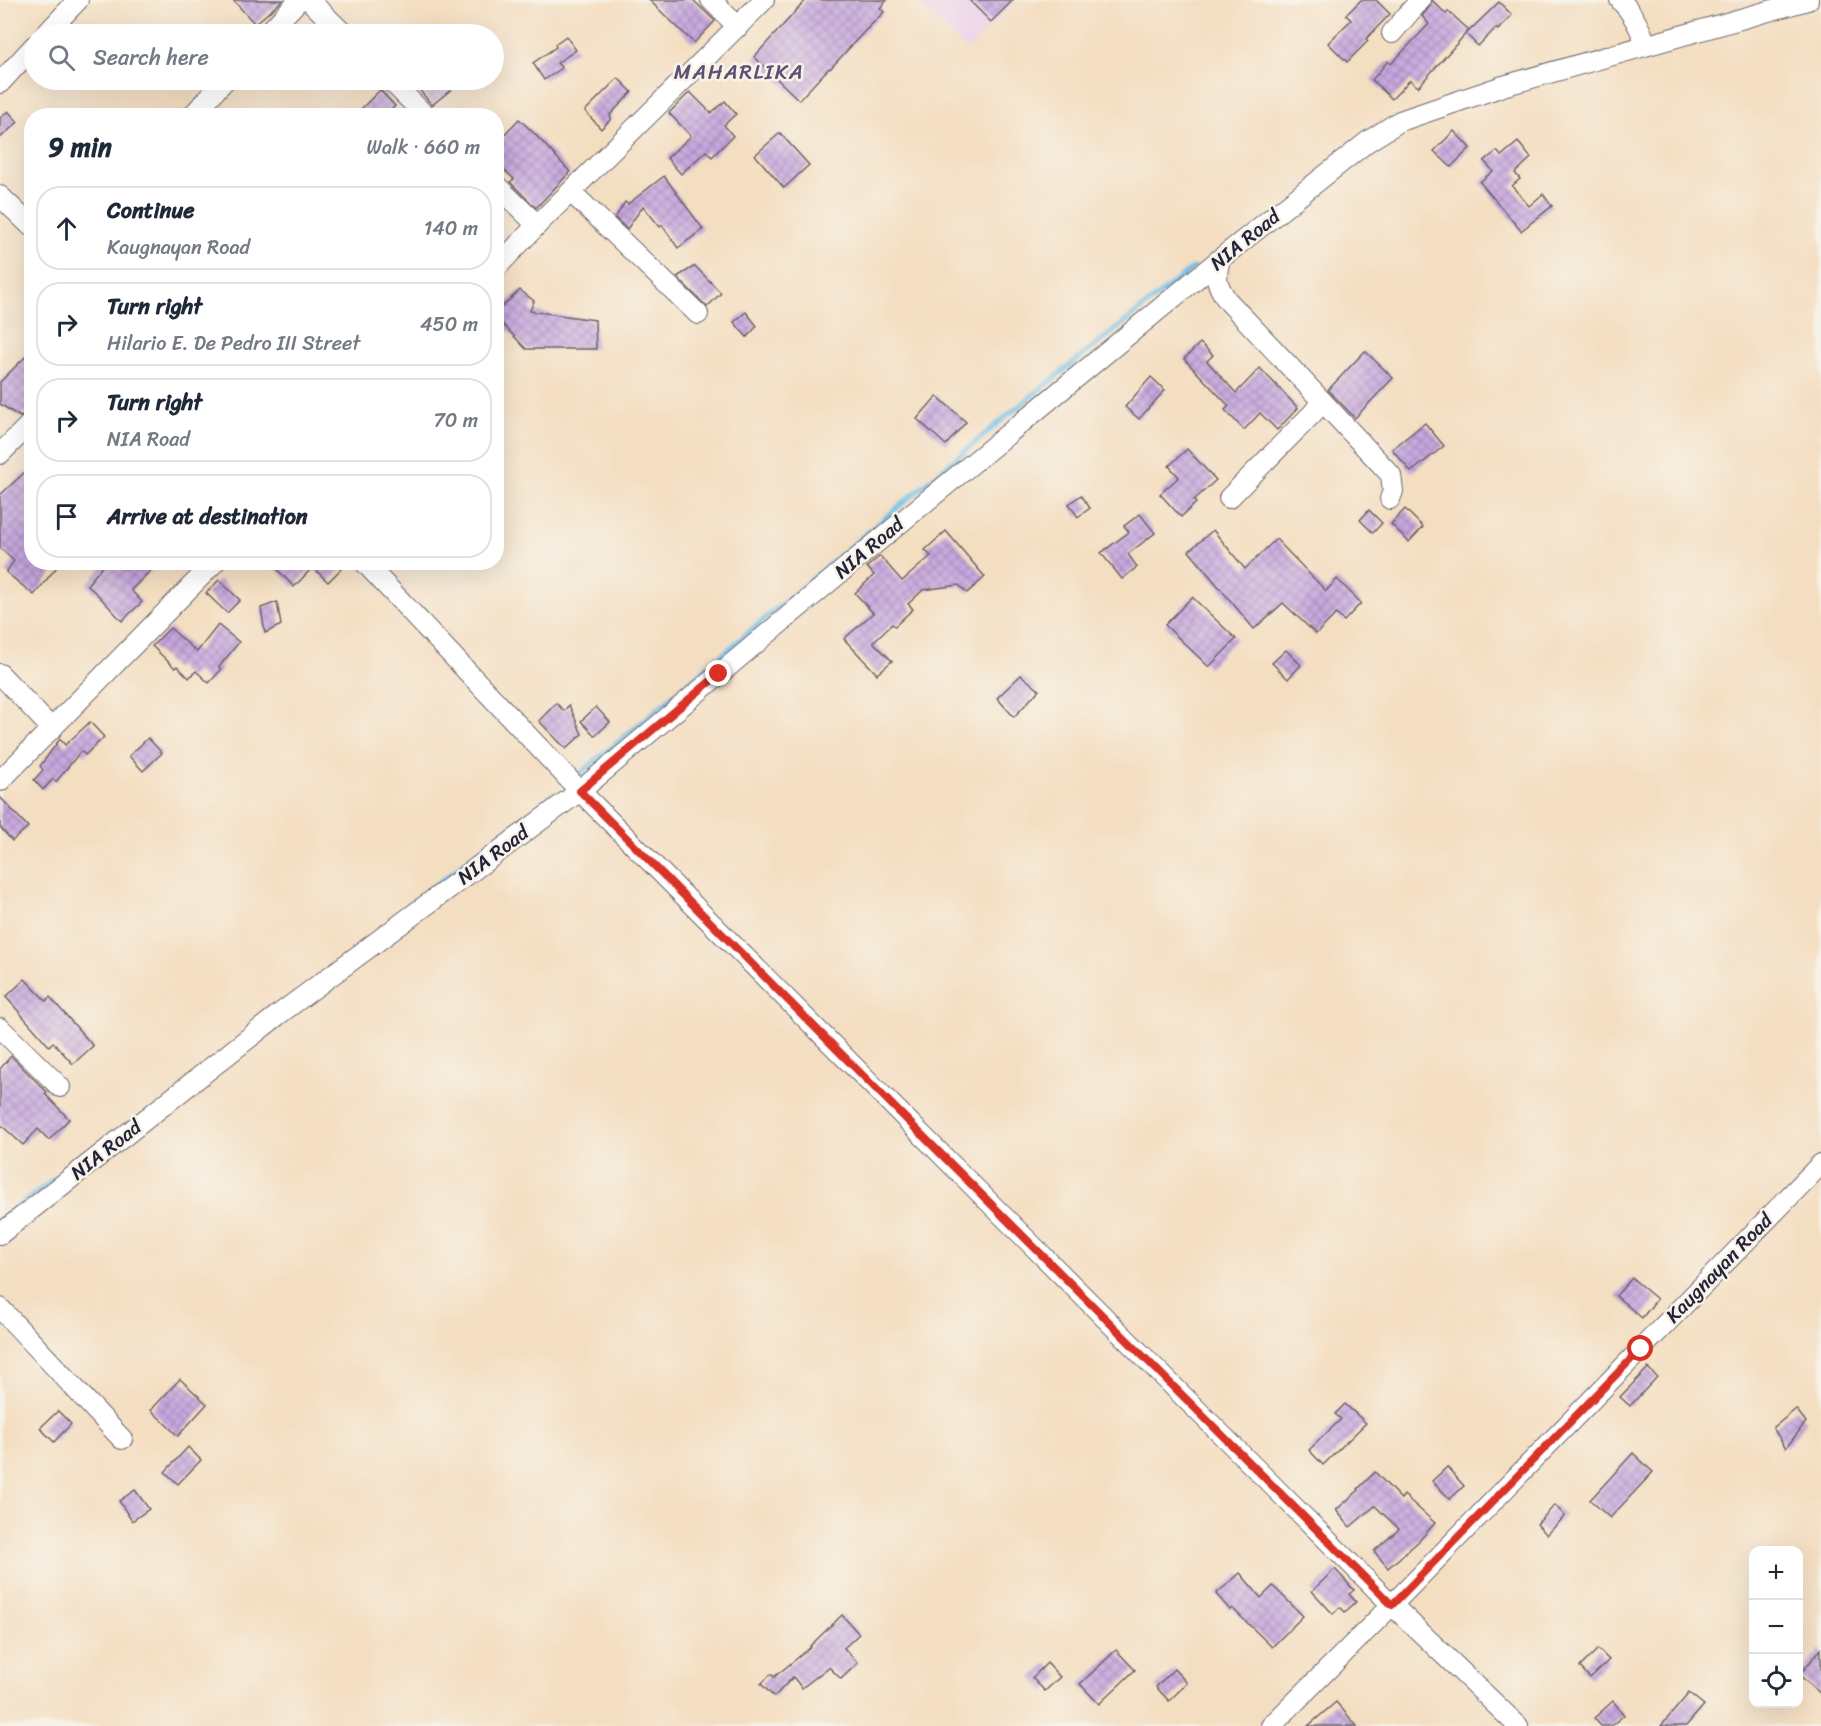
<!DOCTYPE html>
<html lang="en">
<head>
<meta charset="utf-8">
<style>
	body { margin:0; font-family:Sriracha,sans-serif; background:#f2f2f3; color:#1f2937 }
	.controls { position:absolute; right:18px; bottom:18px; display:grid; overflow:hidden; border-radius:12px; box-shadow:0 6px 24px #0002 }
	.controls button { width:54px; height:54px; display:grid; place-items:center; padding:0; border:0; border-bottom:2px solid #e0e1e3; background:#fff; color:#1f2937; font:30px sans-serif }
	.stop { position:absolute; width:18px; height:18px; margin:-14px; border:4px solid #d93025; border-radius:50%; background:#fff }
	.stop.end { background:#d93025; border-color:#fff; box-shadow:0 2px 6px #0008 }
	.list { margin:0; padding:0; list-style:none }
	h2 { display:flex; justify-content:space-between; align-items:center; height:78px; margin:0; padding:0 24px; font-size:26px }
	h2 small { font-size:20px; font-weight:400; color:#747a83 }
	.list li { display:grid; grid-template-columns:39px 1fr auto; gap:18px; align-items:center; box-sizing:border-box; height:84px; margin:0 12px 12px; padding:0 12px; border:2px solid #e0e1e3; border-radius:24px }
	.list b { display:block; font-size:22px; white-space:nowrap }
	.list p { margin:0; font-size:20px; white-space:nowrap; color:#747a83 }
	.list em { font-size:20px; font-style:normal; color:#747a83 }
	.icon { flex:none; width:33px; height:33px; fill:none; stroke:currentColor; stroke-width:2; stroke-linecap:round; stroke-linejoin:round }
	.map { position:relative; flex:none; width:1821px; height:1726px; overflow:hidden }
	.search { position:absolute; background:#fff; box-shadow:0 6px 24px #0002; left:24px; top:24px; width:480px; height:66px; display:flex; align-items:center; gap:15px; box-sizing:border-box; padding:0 21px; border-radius:33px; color:#747a83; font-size:22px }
	.panel { position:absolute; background:#fff; box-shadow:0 6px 24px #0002; left:24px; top:108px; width:480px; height:462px; border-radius:24px }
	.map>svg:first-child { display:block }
	.built { fill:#ecd1ea }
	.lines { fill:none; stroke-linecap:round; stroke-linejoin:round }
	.stream { stroke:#6abfe7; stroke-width:5 }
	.building { fill:url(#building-cross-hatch) }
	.minor-casing { stroke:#6c646a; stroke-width:22 }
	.minor { stroke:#fff; stroke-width:20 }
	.route { stroke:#d93025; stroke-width:8 }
	.labels { text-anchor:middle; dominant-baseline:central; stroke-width:5; stroke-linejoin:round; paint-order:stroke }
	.street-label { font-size:20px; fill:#22223b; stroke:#f7f3e8 }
	.neighbourhood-label { font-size:21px; letter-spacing:1.5px; fill:#5c5174; stroke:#f7f3e8 }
</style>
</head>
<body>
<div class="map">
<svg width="1821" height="1726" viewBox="0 0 1821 1726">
	<defs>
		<pattern id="building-cross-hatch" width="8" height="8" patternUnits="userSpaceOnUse" patternTransform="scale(1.5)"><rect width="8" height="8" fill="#c8a8df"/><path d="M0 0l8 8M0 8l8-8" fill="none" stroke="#a288b6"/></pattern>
	</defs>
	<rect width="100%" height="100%" fill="#f7f3e8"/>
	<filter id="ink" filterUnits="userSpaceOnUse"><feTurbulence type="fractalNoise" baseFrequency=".0167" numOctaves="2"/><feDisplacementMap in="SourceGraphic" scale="12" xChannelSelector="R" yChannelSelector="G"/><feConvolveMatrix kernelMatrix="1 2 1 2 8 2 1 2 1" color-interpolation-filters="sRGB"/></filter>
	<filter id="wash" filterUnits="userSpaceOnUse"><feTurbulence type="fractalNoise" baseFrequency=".008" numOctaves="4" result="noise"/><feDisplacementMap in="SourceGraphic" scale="24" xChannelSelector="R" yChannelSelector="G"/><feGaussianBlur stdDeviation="1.35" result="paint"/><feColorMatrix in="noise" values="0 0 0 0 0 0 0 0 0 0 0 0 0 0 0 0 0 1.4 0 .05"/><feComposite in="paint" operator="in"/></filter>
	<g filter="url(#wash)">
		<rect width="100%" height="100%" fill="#f4dec1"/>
		<polygon class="built" points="916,0 1016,0 967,50"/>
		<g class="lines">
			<g class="stream">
				<polyline points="581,773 1009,414 1193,268"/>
				<polyline points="410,905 554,794"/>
				<polyline points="0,1221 53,1180"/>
			</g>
		</g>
		<g id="blocks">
			<g class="building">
				<polygon points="233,0 283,0 255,24"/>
				<polygon points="649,0 693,0 715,21 694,43"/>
				<polygon points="806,0 887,0 880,8 884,12 863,33 830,69 829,68 799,100 754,57"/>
				<polygon points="969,0 1013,0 991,22"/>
				<polygon points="1361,0 1376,0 1390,14 1366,39 1368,41 1347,62 1328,43 1351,20 1346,15"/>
				<polygon points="1432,0 1446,14 1448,11 1469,30 1418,87 1410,80 1392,99 1372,80 1388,61 1391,64 1429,24 1422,16 1429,7"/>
				<polygon points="1499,2 1512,15 1498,30 1496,28 1478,46 1466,34"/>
				<polygon points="566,36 576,50 557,63 562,68 544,80 533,63 556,47 555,44"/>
				<polygon points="618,78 632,92 610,115 611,119 601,129 585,111"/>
				<polygon points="411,80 463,80 432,105"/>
				<polygon points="380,90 395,106 385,116 354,116"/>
				<polygon points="690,92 711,113 725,101 736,114 724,125 733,136 712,157 706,151 681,174 667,158 691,136 669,113"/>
				<polygon points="8,111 18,122 0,138 0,118"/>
				<polygon points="519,119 535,134 570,172 536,208 510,182 514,179 496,163 496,143"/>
				<polygon points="1454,131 1470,148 1451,167 1434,151"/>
				<polygon points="780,133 809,165 784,188 755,155"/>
				<polygon points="1518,142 1531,158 1515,173 1520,179 1512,186 1529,206 1543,194 1552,206 1521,231 1480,182 1493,171 1484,161 1497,151 1501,156"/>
				<polygon points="664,176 703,229 678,248 662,225 660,227 643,206 627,229 615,218 625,202 628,204"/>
				<polygon points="695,266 721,293 707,307 677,277"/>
				<polygon points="520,290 534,301 530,311 595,320 596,349 526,349 496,317 496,312"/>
				<polygon points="746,312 757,326 747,337 734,322"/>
				<polygon points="1200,343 1213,355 1207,361 1236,393 1260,368 1298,408 1277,430 1260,413 1244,430 1225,410 1229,406 1184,359"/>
				<polygon points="32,350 32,410 20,417 0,404 0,382"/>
				<polygon points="1365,351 1393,378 1355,418 1328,390"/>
				<polygon points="1151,377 1165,390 1139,419 1125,407"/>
				<polygon points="937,396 966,422 946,445 917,419"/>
				<polygon points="1425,423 1444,446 1411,472 1392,449"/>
				<polygon points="1187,449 1216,480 1194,500 1196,503 1181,517 1160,494 1179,477 1169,466"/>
				<polygon points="25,472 32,479 32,562 61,562 34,595 6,572 14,561 0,548 0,495"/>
				<polygon points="1081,495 1090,508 1078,517 1069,504"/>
				<polygon points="1405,509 1423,527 1409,542 1391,524"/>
				<polygon points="1369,510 1382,523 1373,533 1360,520"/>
				<polygon points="1140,514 1155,533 1128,554 1137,567 1122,579 1101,553 1129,532 1124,526"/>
				<polygon points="1213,530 1245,569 1276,539 1326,591 1337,579 1361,603 1344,621 1336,614 1316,634 1283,603 1254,629 1189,551"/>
				<polygon points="946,531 985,577 967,593 959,585 923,590 908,604 913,609 895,626 892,624 873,642 892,661 877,674 844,639 873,613 855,593 874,575 867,567 880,556 902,581 931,556 925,550"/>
				<polygon points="106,562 159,562 131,590 142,602 122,621 98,595 87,585"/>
				<polygon points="270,562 304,562 311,569 294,587"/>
				<polygon points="307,562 334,562 341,569 328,582"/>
				<polygon points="219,580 240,600 227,613 206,593"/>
				<polygon points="1192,597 1236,639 1209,667 1165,625"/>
				<polygon points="277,602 281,625 265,633 261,608"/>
				<polygon points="218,625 239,642 219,667 221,670 209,683 196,671 189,678 177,666 175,668 152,646 170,628 197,652"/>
				<polygon points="1286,650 1301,665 1288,679 1272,663"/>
				<polygon points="1021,675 1039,690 1014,717 997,698"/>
				<polygon points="556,703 564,711 569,705 582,734 566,749 539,721"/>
				<polygon points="596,707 610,722 595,736 581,721"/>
				<polygon points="90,722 104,737 85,755 81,751 56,782 53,779 43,790 34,780 43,770 40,766 60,739 65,745"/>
				<polygon points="148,738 162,753 143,771 129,756"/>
				<polygon points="0,797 28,827 12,841 0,827"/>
				<polygon points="25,979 46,1001 50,997 93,1046 73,1064 53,1042 49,1046 6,997"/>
				<polygon points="11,1056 47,1092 45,1094 69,1119 49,1140 38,1129 23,1145 0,1124 0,1069"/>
				<polygon points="1632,1278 1657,1299 1642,1318 1616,1296"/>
				<polygon points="1648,1368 1657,1377 1630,1406 1620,1397"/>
				<polygon points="180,1379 207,1404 178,1436 151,1410"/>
				<polygon points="1345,1404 1366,1423 1323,1465 1309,1450 1341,1419 1335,1414"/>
				<polygon points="1796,1409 1806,1422 1786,1448 1773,1428"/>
				<polygon points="58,1411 71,1424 54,1442 40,1428"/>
				<polygon points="188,1447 201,1460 178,1484 165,1472"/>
				<polygon points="1633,1453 1653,1472 1610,1518 1590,1500"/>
				<polygon points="1447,1467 1464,1486 1450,1499 1432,1481"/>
				<polygon points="1375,1472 1401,1499 1404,1495 1435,1523 1419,1541 1388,1568 1374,1551 1399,1529 1375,1506 1350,1527 1336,1510 1359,1490 1358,1489"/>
				<polygon points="135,1490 149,1509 132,1521 119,1501"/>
				<polygon points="1555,1505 1565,1516 1547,1535 1537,1524"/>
				<polygon points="1335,1569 1354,1590 1349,1594 1356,1602 1345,1612 1340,1607 1333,1614 1312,1591"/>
				<polygon points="1240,1573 1261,1598 1273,1586 1303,1616 1272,1647 1232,1608 1230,1610 1216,1594"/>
				<polygon points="842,1615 859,1634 844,1648 858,1663 841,1679 829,1667 802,1688 793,1677 774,1697 761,1684 771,1674 774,1677 811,1647 810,1646"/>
				<polygon points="1598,1649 1609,1660 1590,1678 1580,1667"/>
				<polygon points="1821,1649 1821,1694 1799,1675"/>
				<polygon points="1116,1650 1135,1670 1099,1704 1080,1684"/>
				<polygon points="1047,1663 1060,1677 1045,1691 1032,1678"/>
				<polygon points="1174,1669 1187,1683 1169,1701 1156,1687"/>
				<polygon points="1689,1693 1704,1705 1686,1726 1661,1726"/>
				<polygon points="1613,1701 1624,1715 1611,1726 1601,1726 1594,1718"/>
				<polygon points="1336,1702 1357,1726 1308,1726"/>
			</g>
		</g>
	</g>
	<g filter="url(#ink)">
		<use href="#blocks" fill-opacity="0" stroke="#6c646a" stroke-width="1.5"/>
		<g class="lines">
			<g class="minor-casing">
				<g id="minor">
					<polyline points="309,0 344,34"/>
					<polyline points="711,0 738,27"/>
					<path d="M1620,0C1633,13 1640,27 1646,45"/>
					<polyline points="1392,33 1420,0"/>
					<polyline points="46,34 78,0"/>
					<polyline points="267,34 299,0"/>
					<polyline points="390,80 426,116"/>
					<polyline points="0,83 34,46"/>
					<polyline points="192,116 225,80"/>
					<polyline points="496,185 537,225"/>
					<polyline points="571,192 698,314"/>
					<polyline points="0,196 32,227"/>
					<path d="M1220,259C1215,278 1216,284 1227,300L1322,401L1313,413L1229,498"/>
					<polyline points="496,268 537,225 764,0"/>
					<polyline points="1322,401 1391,475 1393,491 1390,499"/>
					<polyline points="0,454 32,422"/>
					<polyline points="364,562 580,791 915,1128 1392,1605 1518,1726"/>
					<polyline points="0,674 52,729"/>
					<polyline points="0,781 215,562"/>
					<polyline points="0,1028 60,1087"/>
					<polyline points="0,1234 278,1015 580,791 848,566 1220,259 1367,142 1400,121 1503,86 1808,0"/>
					<polyline points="0,1308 122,1439"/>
					<polyline points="1271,1726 1392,1605 1821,1164"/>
				</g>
			</g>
			<use href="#minor" class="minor"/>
		</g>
	</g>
	<g class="lines" filter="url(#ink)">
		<polyline class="route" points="719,674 580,791 915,1128 1392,1605 1641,1349"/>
	</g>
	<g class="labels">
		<g class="street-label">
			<text transform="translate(1245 240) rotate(-39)">NIA Road</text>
			<text transform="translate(869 548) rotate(-40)">NIA Road</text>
			<text transform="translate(493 855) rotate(-37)">NIA Road</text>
			<text transform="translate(106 1150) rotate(-38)">NIA Road</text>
			<text transform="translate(1719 1268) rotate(-46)">Kaugnayan Road</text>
		</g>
		<g class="neighbourhood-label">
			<text x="739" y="72">MAHARLIKA</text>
		</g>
	</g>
</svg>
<div class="controls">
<button>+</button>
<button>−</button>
<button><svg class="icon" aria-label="locate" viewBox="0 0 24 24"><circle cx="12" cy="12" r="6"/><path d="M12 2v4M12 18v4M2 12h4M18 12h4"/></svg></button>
</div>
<div class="stop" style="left:1641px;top:1349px"></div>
<div class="stop end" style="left:719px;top:674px"></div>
<div class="search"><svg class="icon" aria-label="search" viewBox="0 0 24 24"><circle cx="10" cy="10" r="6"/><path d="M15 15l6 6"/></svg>Search here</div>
<section class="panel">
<h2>9 min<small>Walk · 660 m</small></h2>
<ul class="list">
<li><svg class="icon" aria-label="ahead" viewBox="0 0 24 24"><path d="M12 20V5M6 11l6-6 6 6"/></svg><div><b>Continue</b><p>Kaugnayan Road</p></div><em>140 m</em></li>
<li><svg class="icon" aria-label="right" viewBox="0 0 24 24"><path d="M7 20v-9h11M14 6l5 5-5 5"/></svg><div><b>Turn right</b><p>Hilario E. De Pedro III Street</p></div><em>450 m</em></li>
<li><svg class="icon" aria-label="right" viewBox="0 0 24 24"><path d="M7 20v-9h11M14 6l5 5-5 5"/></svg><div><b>Turn right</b><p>NIA Road</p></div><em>70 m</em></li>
<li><svg class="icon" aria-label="arrive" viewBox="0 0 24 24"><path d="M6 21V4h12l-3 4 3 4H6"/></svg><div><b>Arrive at destination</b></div></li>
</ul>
</section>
</div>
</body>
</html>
